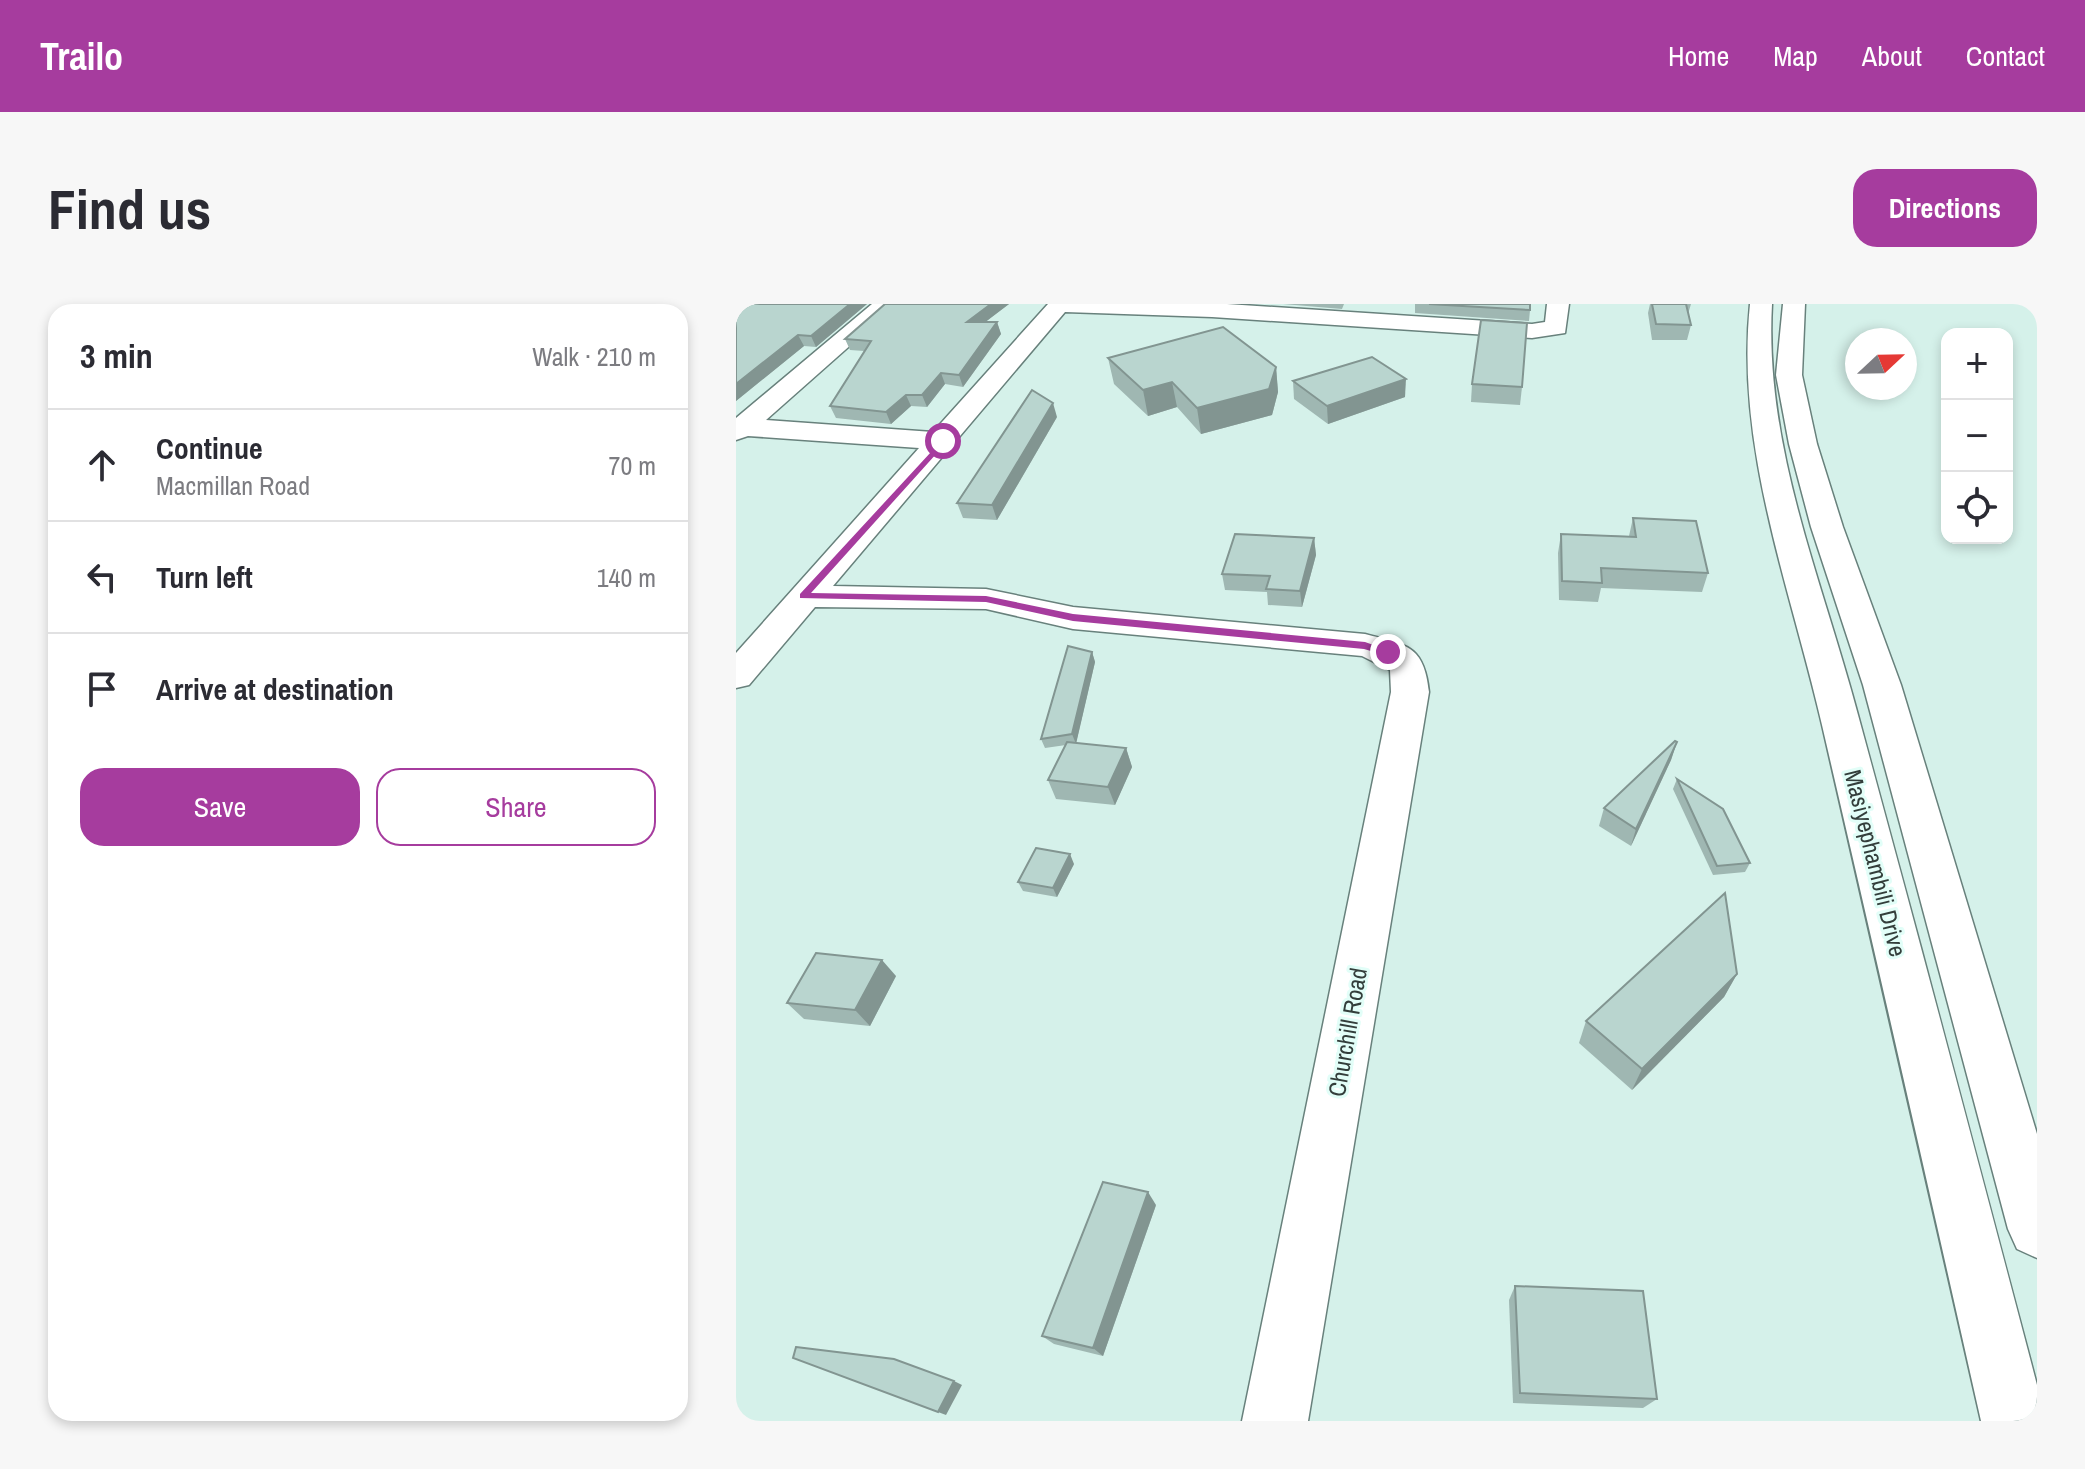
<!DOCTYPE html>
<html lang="en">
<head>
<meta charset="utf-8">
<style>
	body { margin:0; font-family:"Archivo Narrow",sans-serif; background:#f7f7f7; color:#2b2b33 }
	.controls { position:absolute; right:24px; top:24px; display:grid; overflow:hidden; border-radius:16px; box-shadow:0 4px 12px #0003 }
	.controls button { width:72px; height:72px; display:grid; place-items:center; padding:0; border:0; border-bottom:2px solid #e1e1e2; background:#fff; color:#2b2b33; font:40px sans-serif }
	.compass { position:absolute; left:1109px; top:24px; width:72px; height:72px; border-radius:50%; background:#fff; box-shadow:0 4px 12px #0003; rotate:68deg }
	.stop { position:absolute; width:24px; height:24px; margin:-18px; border:6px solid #a63c9e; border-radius:50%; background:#fff }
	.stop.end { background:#a63c9e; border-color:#fff; box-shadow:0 2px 8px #0008 }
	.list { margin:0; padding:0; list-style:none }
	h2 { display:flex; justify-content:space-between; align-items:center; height:104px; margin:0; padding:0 32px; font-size:34px }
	h2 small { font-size:26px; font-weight:400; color:#7c7c81 }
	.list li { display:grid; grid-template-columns:52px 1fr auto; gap:24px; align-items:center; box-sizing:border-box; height:112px; padding:0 32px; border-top:2px solid #e1e1e2 }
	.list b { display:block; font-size:30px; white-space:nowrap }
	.list p { margin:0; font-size:26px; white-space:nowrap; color:#7c7c81 }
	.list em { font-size:26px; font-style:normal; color:#7c7c81 }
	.actions { display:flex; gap:16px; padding:24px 32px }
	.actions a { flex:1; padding:18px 0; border:2px solid #a63c9e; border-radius:24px; text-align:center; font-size:28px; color:#a63c9e }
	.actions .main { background:#a63c9e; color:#fff }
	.icon { flex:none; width:44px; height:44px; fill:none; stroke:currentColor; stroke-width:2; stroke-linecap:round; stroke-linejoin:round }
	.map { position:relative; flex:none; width:1301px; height:1117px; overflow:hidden; border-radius:24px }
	header { display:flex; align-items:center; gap:48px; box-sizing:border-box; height:112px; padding:0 40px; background:#a63c9e; color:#fff }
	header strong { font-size:38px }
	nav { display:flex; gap:44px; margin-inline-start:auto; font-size:28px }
	.intro { display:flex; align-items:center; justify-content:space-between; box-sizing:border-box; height:192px; padding:0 48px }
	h1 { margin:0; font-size:56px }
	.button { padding:20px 36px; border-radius:24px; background:#a63c9e; color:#fff; font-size:28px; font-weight:700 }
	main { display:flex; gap:48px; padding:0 48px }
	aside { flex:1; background:#fff; border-radius:24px; box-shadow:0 4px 12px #0003 }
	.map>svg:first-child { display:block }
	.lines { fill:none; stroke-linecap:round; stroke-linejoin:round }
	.minor-casing { stroke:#68817c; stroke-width:3 }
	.major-casing { stroke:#68817c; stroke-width:3 }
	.minor { fill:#fff; fill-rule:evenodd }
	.major { fill:#fff; fill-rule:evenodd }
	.wall { fill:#9fb7b2 }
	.shaded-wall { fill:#829591 }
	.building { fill:#b9d5cf; stroke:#829591; stroke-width:2 }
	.route { fill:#a63c9e }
	.labels { text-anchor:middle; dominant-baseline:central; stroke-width:6; stroke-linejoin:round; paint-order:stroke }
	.street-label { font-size:24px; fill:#333e3b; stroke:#e2fef8 }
</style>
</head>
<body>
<header>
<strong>Trailo</strong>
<nav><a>Home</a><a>Map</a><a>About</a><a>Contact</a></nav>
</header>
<div class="intro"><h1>Find us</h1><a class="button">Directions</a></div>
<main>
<aside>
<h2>3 min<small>Walk · 210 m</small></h2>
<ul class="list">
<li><svg class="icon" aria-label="ahead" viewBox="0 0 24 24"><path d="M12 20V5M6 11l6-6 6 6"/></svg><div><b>Continue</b><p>Macmillan Road</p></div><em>70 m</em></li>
<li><svg class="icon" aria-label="left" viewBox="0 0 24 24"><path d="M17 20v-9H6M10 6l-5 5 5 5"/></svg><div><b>Turn left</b></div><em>140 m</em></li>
<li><svg class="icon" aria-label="arrive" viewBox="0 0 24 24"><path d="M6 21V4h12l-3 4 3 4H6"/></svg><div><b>Arrive at destination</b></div></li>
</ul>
<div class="actions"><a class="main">Save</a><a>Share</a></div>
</aside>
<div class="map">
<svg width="1301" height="1117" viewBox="0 0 1301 1117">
	<rect width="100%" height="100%" fill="#d5f1ea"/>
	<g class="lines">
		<g class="minor-casing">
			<path id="minor" d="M136,0H161L30,116L197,128L312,0H491L796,20L809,18L811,0H833L829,29L796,34L476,13L329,8L97,282L250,285L337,303L629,330C671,341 688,341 693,388L572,1117H506L655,388L654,366L626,352L337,325L250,305L79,303L13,381L0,384V349L183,144L12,132L0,136V114Z"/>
		</g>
		<g class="major-casing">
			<g id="major">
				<path d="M1014,0H1036C1028,143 1086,275 1122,411C1183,634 1242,857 1301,1081V1117H1245C1193,885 1140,653 1086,421C1054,282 999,144 1014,0Z"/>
				<polygon points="1047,0 1069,0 1066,71 1081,140 1107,223 1165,381 1301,830 1301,954 1281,945 1272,925 1127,381 1075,223 1053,140 1040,71"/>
			</g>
		</g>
		<use href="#minor" class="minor"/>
		<use href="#major" class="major"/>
	</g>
	<g class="wall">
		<polygon points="0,0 131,0 80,43 68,42 0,97"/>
		<polygon points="149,0 273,0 249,18 261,18 265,30 227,83 209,80 191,103 175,102 155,120 100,114 94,102 128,47 114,46 109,35"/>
		<polygon points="547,0 608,0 606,5"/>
		<polygon points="679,0 794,0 794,6 793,17 679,9"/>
		<polygon points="914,0 955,0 952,10 955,21 951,36 916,36 912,9"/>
		<polygon points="372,54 540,63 542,88 536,111 465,130 441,103 412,112 378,80"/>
		<polygon points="557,77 669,93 592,120 558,95"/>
		<polygon points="736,80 786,83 784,101 735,98"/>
		<polygon points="321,113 261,216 227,214 221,199"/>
		<polygon points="897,214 972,269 966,288 865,284 862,298 823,296 822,249 825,230 893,232"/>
		<polygon points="578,234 580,251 566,303 532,301 531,288 489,286 486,270"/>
		<polygon points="356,348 359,358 340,439 390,444 396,463 379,501 320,495 312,476 330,441 309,444 305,435"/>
		<polygon points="941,438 935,456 895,542 863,522 868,504"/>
		<polygon points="941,475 1014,559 1009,568 977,571 937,485"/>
		<polygon points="338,560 321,593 287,587 282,578"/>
		<polygon points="1001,670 988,693 896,786 843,739 850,717"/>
		<polygon points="160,672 134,722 68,715 51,699"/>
		<polygon points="420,901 367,1052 318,1040 306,1032"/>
		<polygon points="779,982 921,1095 907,1104 777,1099 773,996"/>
	</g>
	<g class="shaded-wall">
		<polygon points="114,0 131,0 80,43 75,32"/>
		<polygon points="255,0 273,0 235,29 231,18"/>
		<polygon points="261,18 265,30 227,83 223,71"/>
		<polygon points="62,31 68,42 0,97 0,80"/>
		<polygon points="540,63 542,88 536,111 465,130 461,104"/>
		<polygon points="205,69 209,80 191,103 186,91"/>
		<polygon points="670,75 669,93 592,120 591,102"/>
		<polygon points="436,78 441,103 412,112 407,86"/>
		<polygon points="170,91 175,102 155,120 150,108"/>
		<polygon points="317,99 321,113 261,216 256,201"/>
		<polygon points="578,234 580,251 566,303 564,287"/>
		<polygon points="356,348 359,358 340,440 336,430"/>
		<polygon points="941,438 935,456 895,542 900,525"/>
		<polygon points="390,444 396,463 379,501 372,483"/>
		<polygon points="334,550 338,560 321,593 317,584"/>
		<polygon points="146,656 160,672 134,722 119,706"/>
		<polygon points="1001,670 988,693 896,786 906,765"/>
		<polygon points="412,888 420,901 367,1052 357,1044"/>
		<polygon points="218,1077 226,1081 210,1111 202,1108"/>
	</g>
	<g class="building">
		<polygon points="0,0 114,0 75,32 62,31 0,80 0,3 3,1"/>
		<polygon points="149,0 255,0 231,18 261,18 223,71 205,69 186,91 170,91 150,108 94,102 135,37 109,35"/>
		<polygon points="693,0 794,0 794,6"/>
		<polygon points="916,0 950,0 955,21 920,20"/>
		<polygon points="745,16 791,19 786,83 736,80"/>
		<polygon points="487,23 540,63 533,85 461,104 436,78 407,86 372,54"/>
		<polygon points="636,53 670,75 591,102 557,77"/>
		<polygon points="296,86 317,99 256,201 221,199"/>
		<polygon points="897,214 960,217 972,269 865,264 866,279 826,277 825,230 900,233"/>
		<polygon points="499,230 578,234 564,287 530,285 534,272 486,270"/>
		<polygon points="332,342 356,348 336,430 305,435"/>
		<polygon points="939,437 941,438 900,525 868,504"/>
		<polygon points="331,438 390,444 372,483 312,476"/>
		<polygon points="941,475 987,505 1014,559 981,562"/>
		<polygon points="300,544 334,550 317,584 282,578"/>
		<polygon points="989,589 1001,670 906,765 850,717"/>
		<polygon points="80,649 146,656 119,706 51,699"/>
		<polygon points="367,878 412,888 357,1044 306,1032"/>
		<polygon points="779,982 907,987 921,1095 784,1089"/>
		<polygon points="60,1043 158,1055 218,1077 202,1108 57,1054"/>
	</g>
	<polygon class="route" points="207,135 210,139 75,289 250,292 337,310 629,338 657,348 652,352 628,345 337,317 250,298 64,294 64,290"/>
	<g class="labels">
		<g class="street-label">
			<text transform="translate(1140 559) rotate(76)">Masiyephambili Drive</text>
			<text transform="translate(611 728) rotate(-80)">Churchill Road</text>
		</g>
	</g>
</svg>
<div class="controls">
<button>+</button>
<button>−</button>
<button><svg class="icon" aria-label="locate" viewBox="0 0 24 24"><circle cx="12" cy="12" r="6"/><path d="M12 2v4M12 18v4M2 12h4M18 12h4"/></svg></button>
</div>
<svg class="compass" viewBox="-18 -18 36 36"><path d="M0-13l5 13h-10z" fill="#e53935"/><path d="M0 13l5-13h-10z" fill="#7c7c81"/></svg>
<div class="stop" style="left:207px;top:137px"></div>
<div class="stop end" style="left:652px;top:348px"></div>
</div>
</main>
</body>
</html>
